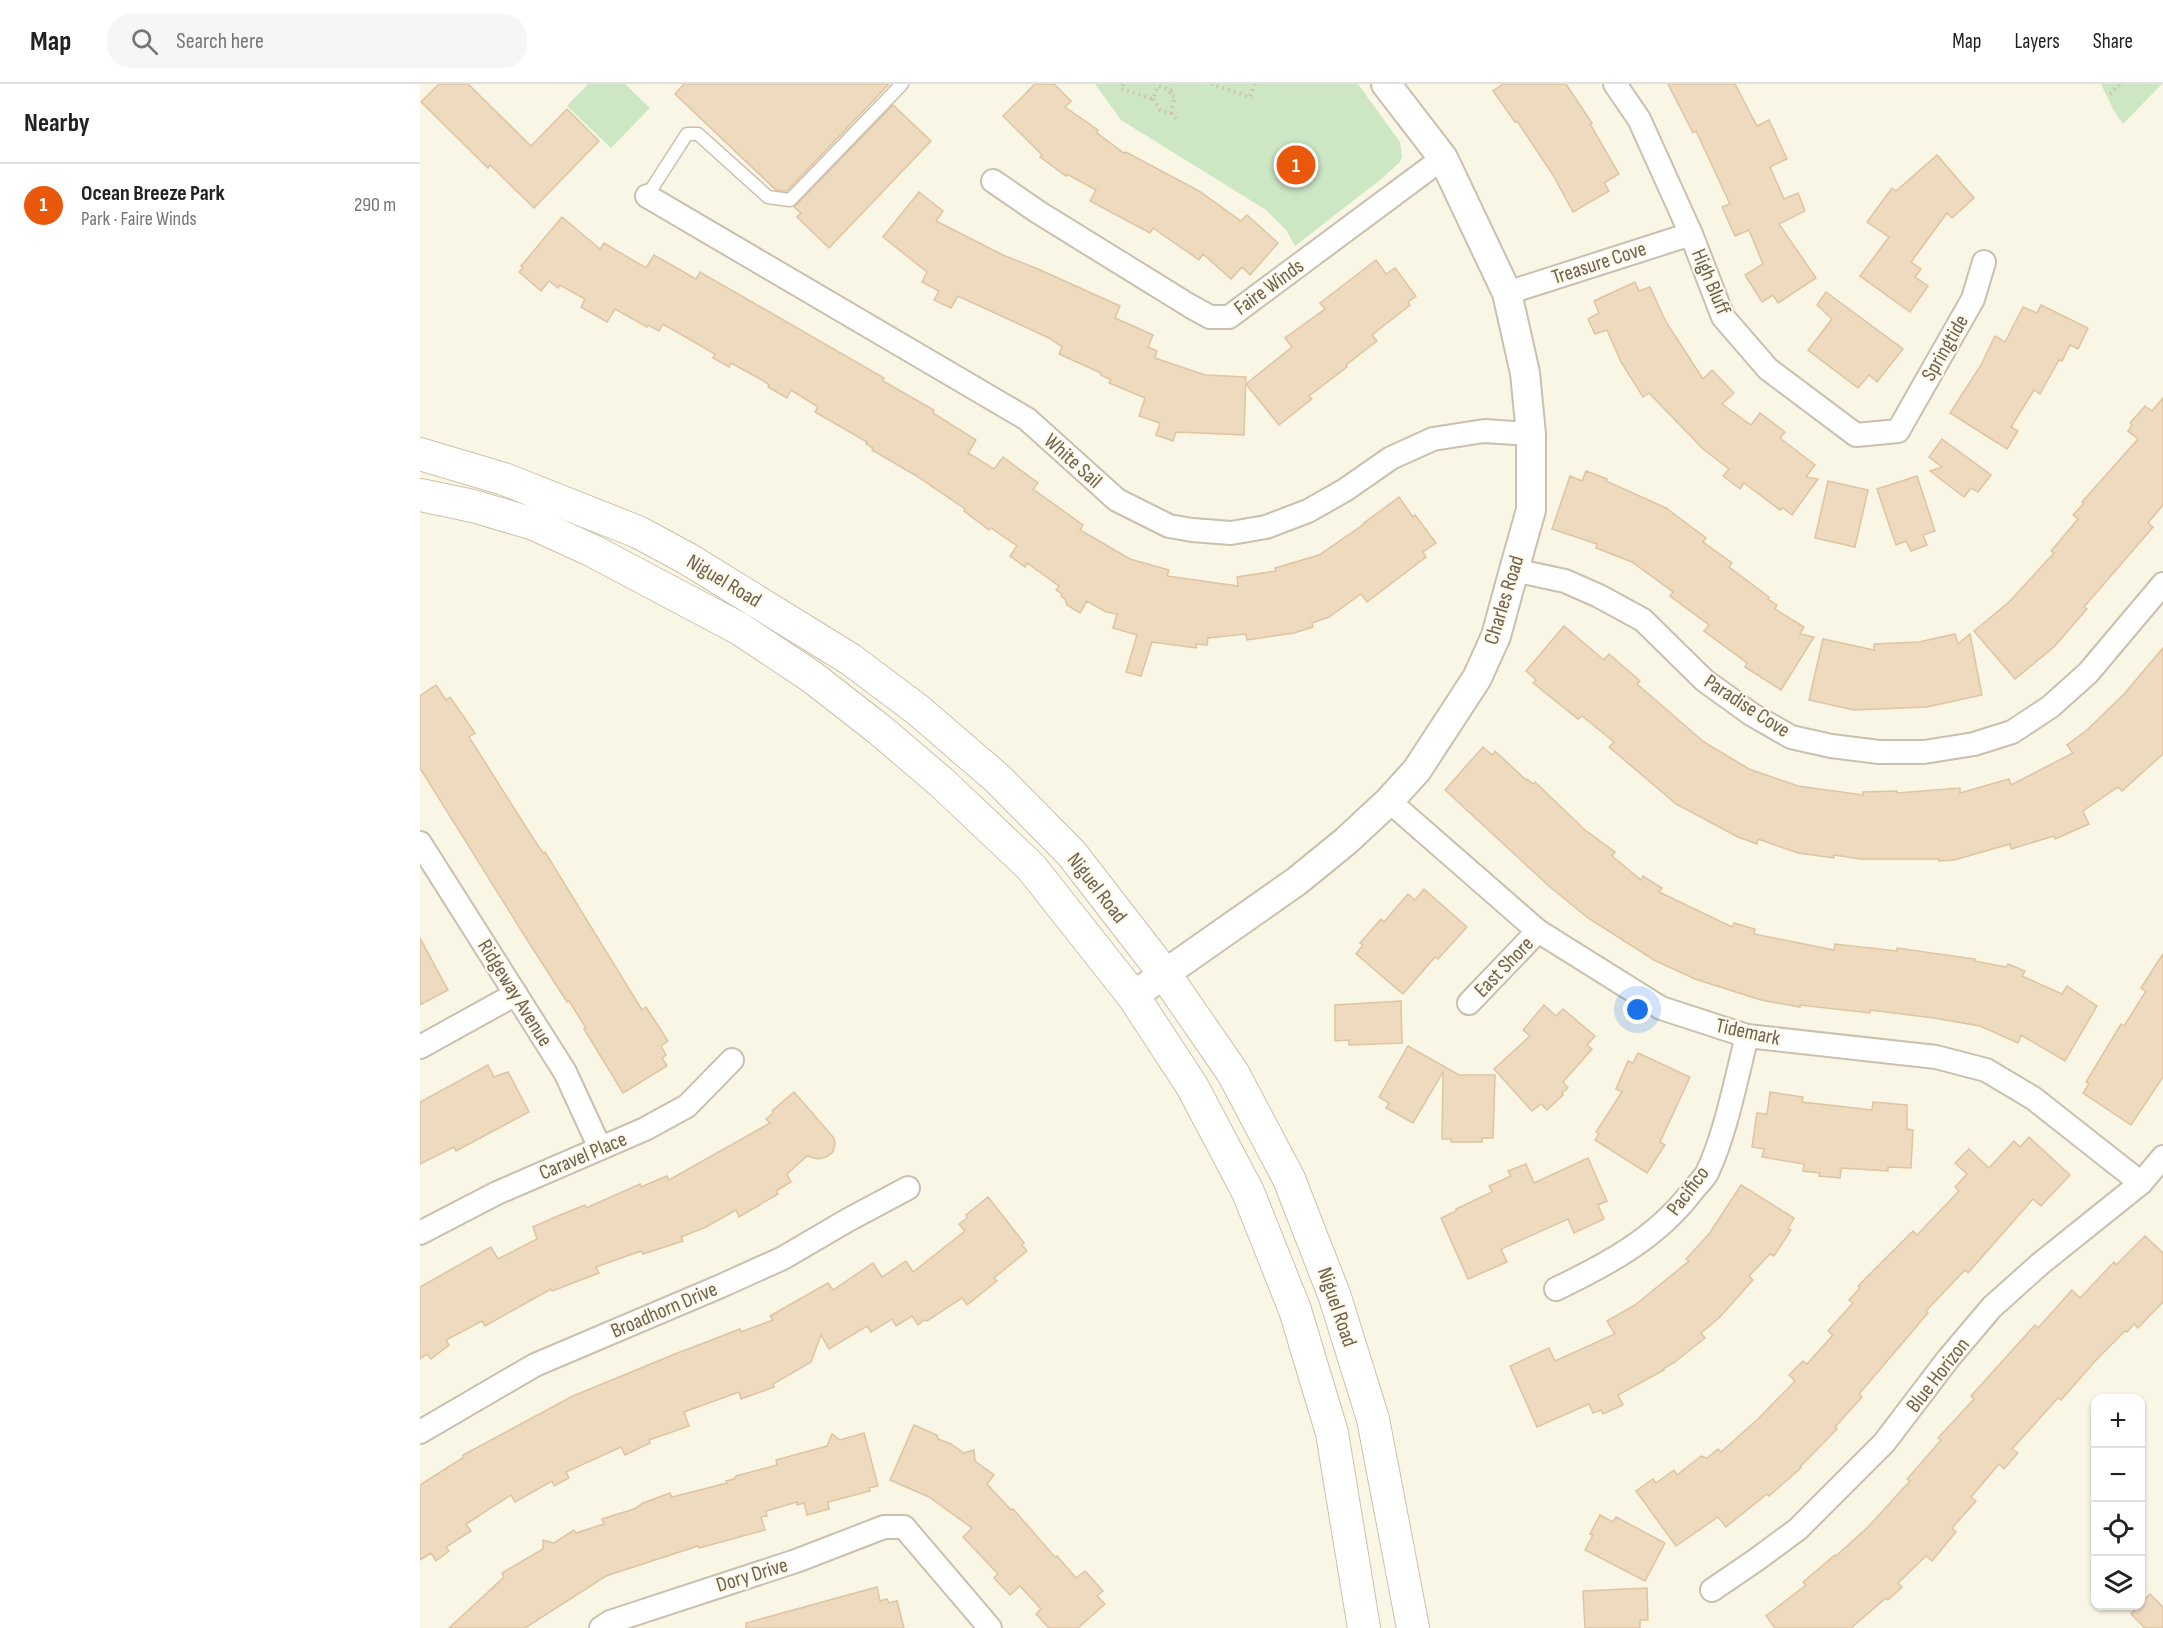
<!DOCTYPE html>
<html lang="en">
<head>
<meta charset="utf-8">
<style>
	body { margin:0; font-family:"Sofia Sans Condensed",sans-serif; background:#f6f6f6; color:#222 }
	.controls { position:absolute; right:18px; bottom:18px; display:grid; overflow:hidden; border-radius:12px; box-shadow:0 2px 4px #0004 }
	.controls button { width:54px; height:54px; display:grid; place-items:center; padding:0; border:0; border-bottom:2px solid #e0e0e0; background:#fff; color:#222; font:30px sans-serif }
	.you { position:absolute; left:1218px; top:926px; width:21px; height:21px; margin:-15px; border:4px solid #fff; border-radius:50%; background:#1a73e8; box-shadow:0 0 0 9px #1a73e833 }
	.badge { display:grid; place-items:center; width:39px; height:39px; border-radius:50%; background:#ea580c; color:#fff; font-size:20px; font-weight:700 }
	.pin { position:absolute; translate:-50% -50%; border:3px solid #fff; box-shadow:0 2px 6px #0006 }
	.list { margin:0; padding:0; list-style:none }
	h2 { display:flex; justify-content:space-between; align-items:center; height:78px; margin:0; padding:0 24px; font-size:26px }
	h2 small { font-size:20px; font-weight:400; color:#767676 }
	.list li { display:grid; grid-template-columns:39px 1fr auto; gap:18px; align-items:center; box-sizing:border-box; height:84px; padding:0 24px; border-top:2px solid #e0e0e0 }
	.list b { display:block; font-size:22px; white-space:nowrap }
	.list p { margin:0; font-size:20px; white-space:nowrap; color:#767676 }
	.list em { font-size:20px; font-style:normal; color:#767676 }
	.icon { flex:none; width:33px; height:33px; fill:none; stroke:currentColor; stroke-width:2; stroke-linecap:round; stroke-linejoin:round }
	.map { position:relative; flex:none; width:1743px; height:1544px; overflow:hidden }
	header { display:flex; align-items:center; gap:36px; box-sizing:border-box; height:84px; padding:0 30px; background:#fff; border-bottom:2px solid #e0e0e0 }
	header strong { font-size:28px }
	nav { display:flex; gap:33px; margin-inline-start:auto; font-size:21px }
	.search { width:420px; height:54px; background:#f6f6f6; display:flex; align-items:center; gap:15px; box-sizing:border-box; padding:0 21px; border-radius:24px; color:#767676; font-size:22px }
	main { display:flex }
	aside { flex:1; background:#fff }
	.map>svg:first-child { display:block }
	.green { fill:#cde7c5 }
	.building { fill:#eddabf; stroke:#dfc4a1; stroke-width:1.5 }
	.lines { fill:none; stroke-linecap:round; stroke-linejoin:round }
	.service-casing { stroke:#cbbfad; stroke-width:15 }
	.minor-casing { stroke:#cbbfad; stroke-width:26 }
	.tertiary-casing { stroke:#cbbfad; stroke-width:32 }
	.secondary-casing { stroke:#cec1ab; stroke-width:34 }
	.path { stroke:#d2bea3; stroke-width:4; stroke-dasharray:1.5 4.5; stroke-linecap:butt }
	.service { stroke:#fff; stroke-width:12 }
	.minor { stroke:#fff; stroke-width:22 }
	.tertiary { stroke:#fff; stroke-width:28 }
	.secondary { stroke:#fff; stroke-width:32 }
	.labels { text-anchor:middle; dominant-baseline:central; stroke-width:4.5; stroke-linejoin:round; paint-order:stroke }
	.street-label { font-size:21px; fill:#71604d; stroke:#fdfaeb }
</style>
</head>
<body>
<header>
<strong>Map</strong>
<div class="search"><svg class="icon" aria-label="search" viewBox="0 0 24 24"><circle cx="10" cy="10" r="6"/><path d="M15 15l6 6"/></svg>Search here</div>
<nav><a>Map</a><a>Layers</a><a>Share</a></nav>
</header>
<main>
<aside>
<h2>Nearby<small></small></h2>
<ul class="list">
<li><span class="badge">1</span><div><b>Ocean Breeze Park</b><p>Park · Faire Winds</p></div><em>290 m</em></li>
</ul>
</aside>
<div class="map">
<svg width="1743" height="1544" viewBox="0 0 1743 1544">
	<rect width="100%" height="100%" fill="#faf6e6"/>
	<g class="green">
		<polygon points="168,0 205,0 230,24 191,64 147,22"/>
		<polygon points="675,0 938,0 980,58 982,73 980,78 960,96 875,162 866,146 846,126 701,36"/>
		<polygon points="1681,0 1742,0 1703,40 1694,27"/>
	</g>
	<g class="building">
		<polygon points="19,0 48,0 111,62 147,25 179,57 114,124 70,81 68,84 1,18"/>
		<polygon points="264,0 469,0 367,107 356,106 255,10"/>
		<polygon points="615,0 634,0 651,17 645,23 678,46 677,49 704,69 706,68 779,107 821,137 827,131 858,159 830,191 822,183 811,195 783,170 779,176 733,144 730,149 670,117 676,106 647,90 646,92 620,73 622,71 583,32"/>
		<polygon points="1083,0 1146,0 1172,39 1170,40 1199,90 1184,99 1189,107 1153,128 1133,91 1097,37 1095,38 1073,7"/>
		<polygon points="1248,0 1315,0 1337,42 1349,36 1367,75 1350,83 1364,115 1378,109 1385,127 1359,140 1396,194 1358,219 1353,211 1342,218 1325,191 1343,180 1329,146 1315,152 1302,123 1310,120 1276,47 1273,49"/>
		<polygon points="473,21 511,57 409,164 377,133 381,129 374,123"/>
		<polygon points="1517,71 1554,114 1532,134 1527,129 1491,178 1501,185 1495,193 1508,202 1490,228 1440,192 1469,153 1447,138 1472,104 1476,107"/>
		<polygon points="499,108 523,127 516,137 583,171 618,185 700,222 695,234 733,251 728,263 737,267 735,274 785,291 826,293 824,351 756,348 753,357 736,351 740,339 719,332 725,314 689,299 691,296 681,291 681,289 639,270 642,263 629,254 538,212 531,224 514,216 519,207 502,198 507,188 463,153"/>
		<polygon points="142,133 180,165 184,159 226,184 234,171 276,195 280,188 464,294 463,297 514,326 513,329 556,356 548,369 574,385 583,373 618,399 613,405 663,441 660,446 710,475 749,486 747,492 818,502 817,493 856,487 855,484 899,471 944,440 944,439 979,413 993,433 995,431 1016,459 1003,468 1006,473 947,518 941,510 909,533 892,539 893,543 874,549 827,556 826,550 788,554 787,561 776,560 776,564 732,558 721,592 706,588 717,551 693,544 697,530 686,528 667,517 660,529 647,521 645,515 641,512 642,510 636,506 639,502 607,479 605,483 590,472 597,462 571,444 569,446 544,427 545,425 495,391 452,366 453,364 446,360 447,358 395,328 398,323 371,306 367,314 348,303 349,301 342,296 311,279 309,283 293,274 295,270 243,240 239,247 228,241 227,243 195,225 187,238 161,223 165,215 140,201 138,204 129,197 121,207 99,188 103,184 101,182"/>
		<polygon points="956,176 966,190 975,184 996,212 988,218 990,221 952,251 957,257 926,281 927,283 889,312 892,315 859,341 826,300 872,263 865,254 905,225 900,219"/>
		<polygon points="1215,198 1219,207 1230,203 1246,238 1283,295 1292,286 1314,309 1302,320 1331,341 1340,329 1365,348 1360,354 1395,381 1386,393 1398,395 1372,431 1363,424 1360,426 1324,399 1320,405 1303,392 1309,385 1283,365 1229,309 1223,313 1201,278 1187,246 1175,250 1168,235 1179,229 1174,217"/>
		<polygon points="1406,208 1483,265 1457,298 1449,291 1438,304 1388,266 1412,235 1397,221"/>
		<polygon points="1621,221 1668,244 1658,265 1650,261 1642,277 1639,276 1620,310 1614,306 1591,343 1598,347 1587,365 1530,329 1561,281 1575,252 1585,258 1603,223 1617,229"/>
		<polygon points="1743,314 1743,421 1728,439 1733,443 1664,523 1667,525 1634,563 1595,595 1554,547 1589,518 1634,469 1631,467 1658,435 1653,431 1664,419 1662,418 1718,355 1708,347 1712,341 1710,339 1725,322 1732,327"/>
		<polygon points="1522,355 1571,391 1558,408 1551,404 1544,413 1510,387 1522,383 1509,373"/>
		<polygon points="1166,387 1187,395 1186,397 1246,424 1286,454 1283,458 1312,479 1309,483 1349,513 1348,515 1357,521 1355,525 1384,543 1380,550 1394,553 1361,606 1325,583 1327,579 1284,547 1289,541 1250,512 1253,508 1212,478 1176,464 1177,460 1132,445 1150,392 1162,397"/>
		<polygon points="1497,392 1515,447 1503,451 1507,461 1491,467 1486,457 1476,461 1457,405"/>
		<polygon points="1408,397 1448,406 1435,463 1395,454"/>
		<polygon points="1144,542 1184,576 1189,570 1220,597 1217,600 1284,658 1329,685 1378,702 1443,711 1443,708 1477,707 1477,709 1540,704 1540,709 1589,695 1591,701 1653,669 1647,661 1667,646 1704,610 1743,564 1743,670 1702,707 1698,703 1663,727 1669,740 1635,755 1634,752 1591,765 1590,760 1534,776 1519,777 1519,775 1441,775 1414,771 1414,774 1378,769 1338,755 1337,760 1318,753 1256,720 1189,663 1194,658 1162,632 1158,635 1113,599 1116,596 1106,587"/>
		<polygon points="1535,550 1538,560 1550,550 1562,611 1507,623 1434,626 1389,616 1403,555 1454,566 1454,560 1499,558"/>
		<polygon points="16,601 26,616 30,613 55,649 49,653 113,754 123,769 125,768 222,926 226,923 248,957 241,962 246,971 242,974 247,982 203,1009 164,945 166,944 149,917 147,918 106,854 0,684 0,612"/>
		<polygon points="1063,663 1072,671 1075,667 1106,696 1107,695 1113,700 1115,698 1165,746 1195,768 1192,772 1221,796 1223,792 1242,804 1239,808 1312,843 1314,839 1335,845 1334,850 1414,866 1415,860 1477,867 1477,864 1555,875 1554,877 1586,883 1588,880 1605,887 1602,892 1642,910 1647,902 1677,922 1645,977 1601,951 1598,959 1560,942 1514,934 1450,926 1450,929 1380,921 1380,923 1341,916 1275,895 1234,876 1168,834 1130,803 1025,706"/>
		<polygon points="1004,805 1047,843 1018,875 1015,873 983,910 936,870 943,861 940,859 961,835 964,838 988,810 995,816"/>
		<polygon points="0,854 28,906 0,921"/>
		<polygon points="1743,870 1743,993 1711,1041 1663,1009 1669,1000 1666,998 1701,940 1704,942 1726,907 1721,904"/>
		<polygon points="981,917 982,959 929,961 929,956 915,957 915,921"/>
		<polygon points="1124,921 1136,932 1143,925 1175,952 1167,961 1172,965 1143,998 1148,1004 1142,1009 1143,1011 1127,1026 1121,1020 1112,1027 1074,985 1110,952 1103,946"/>
		<polygon points="988,962 1039,991 1075,991 1073,1054 1062,1054 1062,1058 1031,1058 1031,1055 1022,1055 1023,988 993,1039 966,1024 969,1019 959,1013"/>
		<polygon points="1218,969 1270,993 1240,1058 1245,1061 1227,1089 1175,1056 1179,1050 1176,1048 1202,1008 1196,1005 1208,977 1213,979"/>
		<polygon points="68,981 74,993 88,988 109,1028 36,1067 34,1063 0,1080 0,1018"/>
		<polygon points="374,1008 414,1054 415,1060 413,1068 406,1073 398,1075 387,1072 367,1090 371,1098 356,1107 358,1110 319,1133 316,1126 286,1143 261,1153 263,1157 223,1170 221,1167 176,1183 179,1189 132,1207 131,1205 65,1242 62,1237 26,1256 29,1261 11,1275 7,1270 0,1275 0,1203 71,1163 78,1175 117,1155 113,1143 140,1131 165,1121 166,1124 220,1100 221,1103 247,1092 249,1096 350,1039 346,1035 353,1029 352,1027"/>
		<polygon points="1350,1008 1383,1013 1382,1018 1452,1026 1453,1018 1487,1021 1487,1045 1493,1046 1491,1084 1468,1083 1468,1087 1421,1084 1420,1094 1399,1092 1400,1089 1383,1087 1384,1080 1342,1073 1344,1065 1332,1063 1337,1029 1347,1030"/>
		<polygon points="1609,1053 1650,1091 1621,1122 1613,1115 1548,1189 1545,1186 1506,1227 1508,1229 1439,1310 1442,1313 1415,1343 1417,1345 1380,1383 1381,1384 1349,1412 1347,1410 1306,1443 1298,1433 1256,1462 1216,1407 1233,1395 1236,1399 1254,1386 1257,1391 1281,1372 1287,1374 1298,1365 1301,1368 1338,1335 1375,1297 1369,1291 1383,1277 1387,1280 1413,1251 1408,1247 1433,1219 1429,1216 1440,1204 1438,1202 1493,1147 1497,1151 1539,1107 1535,1103 1547,1090 1535,1079 1549,1065 1569,1084 1594,1057 1600,1063"/>
		<polygon points="1168,1074 1187,1117 1178,1121 1184,1135 1154,1149 1148,1135 1081,1165 1087,1178 1048,1195 1021,1134 1036,1127 1036,1125 1072,1108 1069,1102 1091,1092 1088,1087 1106,1080 1114,1099"/>
		<polygon points="1321,1101 1374,1134 1368,1145 1371,1146 1354,1172 1350,1170 1329,1192 1333,1196 1299,1234 1281,1249 1285,1254 1255,1278 1243,1285 1244,1286 1198,1311 1203,1321 1183,1330 1181,1326 1173,1329 1169,1320 1117,1343 1090,1282 1129,1264 1135,1277 1195,1250 1187,1237 1215,1221 1269,1177 1266,1175 1289,1150"/>
		<polygon points="568,1113 604,1159 602,1161 607,1167 574,1194 577,1197 547,1221 542,1214 507,1237 504,1236 498,1241 492,1232 476,1242 472,1235 451,1248 447,1242 409,1265 401,1251 391,1278 353,1300 354,1303 321,1315 319,1308 264,1328 269,1342 229,1356 230,1359 205,1371 201,1363 146,1388 149,1394 134,1402 132,1397 95,1418 91,1411 46,1440 51,1447 26,1463 29,1467 16,1477 11,1469 0,1476 0,1401 44,1373 43,1371 153,1312 255,1270 320,1245 321,1248 353,1236 350,1232 371,1220 408,1199 413,1206 453,1179 462,1193 486,1177 493,1188 545,1147 539,1140 547,1134 546,1131"/>
		<polygon points="1725,1152 1743,1169 1743,1218 1718,1244 1714,1240 1707,1248 1705,1247 1677,1275 1641,1316 1638,1314 1592,1365 1598,1369 1584,1385 1579,1380 1551,1413 1556,1417 1532,1444 1536,1448 1512,1477 1506,1472 1478,1499 1482,1503 1468,1516 1466,1514 1431,1544 1355,1544 1346,1532 1386,1501 1383,1498 1415,1471 1416,1472 1448,1443 1490,1397 1487,1395 1521,1356 1518,1354 1554,1315 1551,1312 1615,1241 1618,1244 1652,1206 1660,1214 1694,1178 1696,1181"/>
		<polygon points="494,1341 517,1351 518,1355 531,1360 544,1369 554,1366 555,1377 574,1391 567,1400 591,1426 593,1425 635,1473 637,1472 656,1494 665,1487 683,1507 677,1512 685,1520 658,1544 629,1544 616,1530 621,1525 600,1502 590,1511 574,1494 578,1490 543,1453 552,1444 509,1413 470,1396"/>
		<polygon points="444,1349 458,1402 449,1404 450,1407 408,1418 409,1425 387,1431 384,1419 377,1421 377,1418 346,1427 347,1432 341,1433 345,1446 279,1464 278,1462 186,1492 105,1544 29,1544 84,1493 82,1489 123,1465 123,1456 134,1459 154,1446 156,1449 184,1440 182,1435 214,1425 223,1419 250,1409 252,1413 307,1399 306,1397 314,1395 316,1392 357,1381 356,1376 407,1362 412,1350 420,1356"/>
		<polygon points="1180,1431 1193,1438 1196,1433 1245,1459 1225,1497 1165,1466 1173,1451 1170,1450"/>
		<polygon points="457,1503 460,1517 467,1515 469,1519 477,1517 484,1544 326,1544 326,1539"/>
		<polygon points="1227,1504 1228,1536 1220,1536 1220,1544 1165,1544 1163,1507"/>
		<polygon points="1730,1510 1743,1523 1743,1544 1725,1544 1711,1530"/>
	</g>
	<g class="lines">
		<g class="service-casing">
			<polyline id="service" points="227,112 267,50 278,50 348,113 370,116 482,0"/>
		</g>
		<g class="minor-casing">
			<g id="minor">
				<polyline points="1195,0 1219,35 1271,150 1303,233 1348,285 1436,351 1478,347 1553,215 1564,178"/>
				<polyline points="573,97 618,128 770,222 790,233 809,233 1023,74"/>
				<polyline points="227,112 607,335 697,416 749,442 772,446 811,449 846,443 888,427 925,406 971,374 1013,355 1064,347 1111,350"/>
				<polyline points="1087,209 1271,150"/>
				<polyline points="1094,486 1145,497 1179,512 1223,536 1284,596 1331,630 1371,653 1411,662 1459,668 1504,668 1554,660 1592,648 1630,623 1668,589 1743,500"/>
				<polyline points="969,717 1118,847 1241,924 1327,952 1516,973 1566,986 1613,1014 1721,1099"/>
				<polyline points="0,759 145,988 180,1064"/>
				<polyline points="1049,919 1118,847"/>
				<polyline points="0,963 96,910"/>
				<polyline points="0,1149 77,1109 225,1045 267,1022 312,976"/>
				<path d="M1136,1205C1186,1181 1235,1155 1270,1110C1275,1103 1283,1096 1287,1089C1306,1049 1316,995 1327,952"/>
				<polyline points="0,1348 115,1281 301,1202 363,1174 428,1136 488,1104"/>
				<polyline points="1292,1506 1336,1476 1378,1445 1464,1359 1528,1275 1572,1223 1620,1180 1721,1099 1743,1073"/>
				<polyline points="181,1544 190,1538 376,1477 464,1443 484,1443 570,1544"/>
			</g>
		</g>
		<g class="tertiary-casing">
			<polyline id="tertiary" points="713,912 877,797 926,757 969,717 997,686 1057,594 1076,552 1094,486 1111,426 1111,350 1105,289 1087,209 1023,74 966,0"/>
		</g>
		<g class="secondary-casing">
			<g id="secondary">
				<polyline points="0,370 84,395 218,448 268,475 430,575 498,626 578,695 652,770 744,889 813,989 869,1095 915,1213 953,1335 993,1544"/>
				<polyline points="0,411 53,422 114,440 173,467 320,545 392,593 460,646 521,698 611,783 713,912 772,1002 828,1108 875,1226 912,1349 944,1544"/>
			</g>
		</g>
		<g class="path">
			<polyline points="703,0 701,5 733,15 738,2 751,6 753,0"/>
			<polyline points="791,0 830,13 835,0"/>
			<polyline points="1690,10 1700,0"/>
			<polyline points="733,15 740,26 751,29 755,13 749,10 751,6"/>
			<polyline points="751,29 758,37"/>
		</g>
		<use href="#service" class="service"/>
		<use href="#minor" class="minor"/>
		<use href="#tertiary" class="tertiary"/>
		<use href="#secondary" class="secondary"/>
	</g>
	<g class="labels">
		<g class="street-label">
			<text transform="translate(1179 179) rotate(-18)">Treasure Cove</text>
			<text transform="translate(1291 198) rotate(67)">High Bluff</text>
			<text transform="translate(849 203) rotate(-36)">Faire Winds</text>
			<text transform="translate(1525 264) rotate(-60)">Springtide</text>
			<text transform="translate(653 377) rotate(42)">White Sail</text>
			<text transform="translate(304 497) rotate(31)">Niguel Road</text>
			<text transform="translate(1084 516) rotate(-73)">Charles Road</text>
			<text transform="translate(1327 622) rotate(33)">Paradise Cove</text>
			<text transform="translate(677 804) rotate(52)">Niguel Road</text>
			<text transform="translate(1084 883) rotate(-46)">East Shore</text>
			<text transform="translate(95 909) rotate(58)">Ridgeway Avenue</text>
			<text transform="translate(1328 948) rotate(12)">Tidemark</text>
			<text transform="translate(163 1072) rotate(-23)">Caravel Place</text>
			<text transform="translate(1268 1107) rotate(-53)">Pacifico</text>
			<text transform="translate(917 1223) rotate(71)">Niguel Road</text>
			<text transform="translate(244 1226) rotate(-23)">Broadhorn Drive</text>
			<text transform="translate(1518 1291) rotate(-52)">Blue Horizon</text>
			<text transform="translate(332 1491) rotate(-17)">Dory Drive</text>
		</g>
	</g>
</svg>
<div class="controls">
<button>+</button>
<button>−</button>
<button><svg class="icon" aria-label="locate" viewBox="0 0 24 24"><circle cx="12" cy="12" r="6"/><path d="M12 2v4M12 18v4M2 12h4M18 12h4"/></svg></button>
<button><svg class="icon" aria-label="layers" viewBox="0 0 24 24"><path d="M12 4l9 5-9 5-9-5zM3 14l9 5 9-5"/></svg></button>
</div>
<div class="you"></div>
<div class="pin badge" style="left:876px;top:81px">1</div>
</div>
</main>
</body>
</html>
